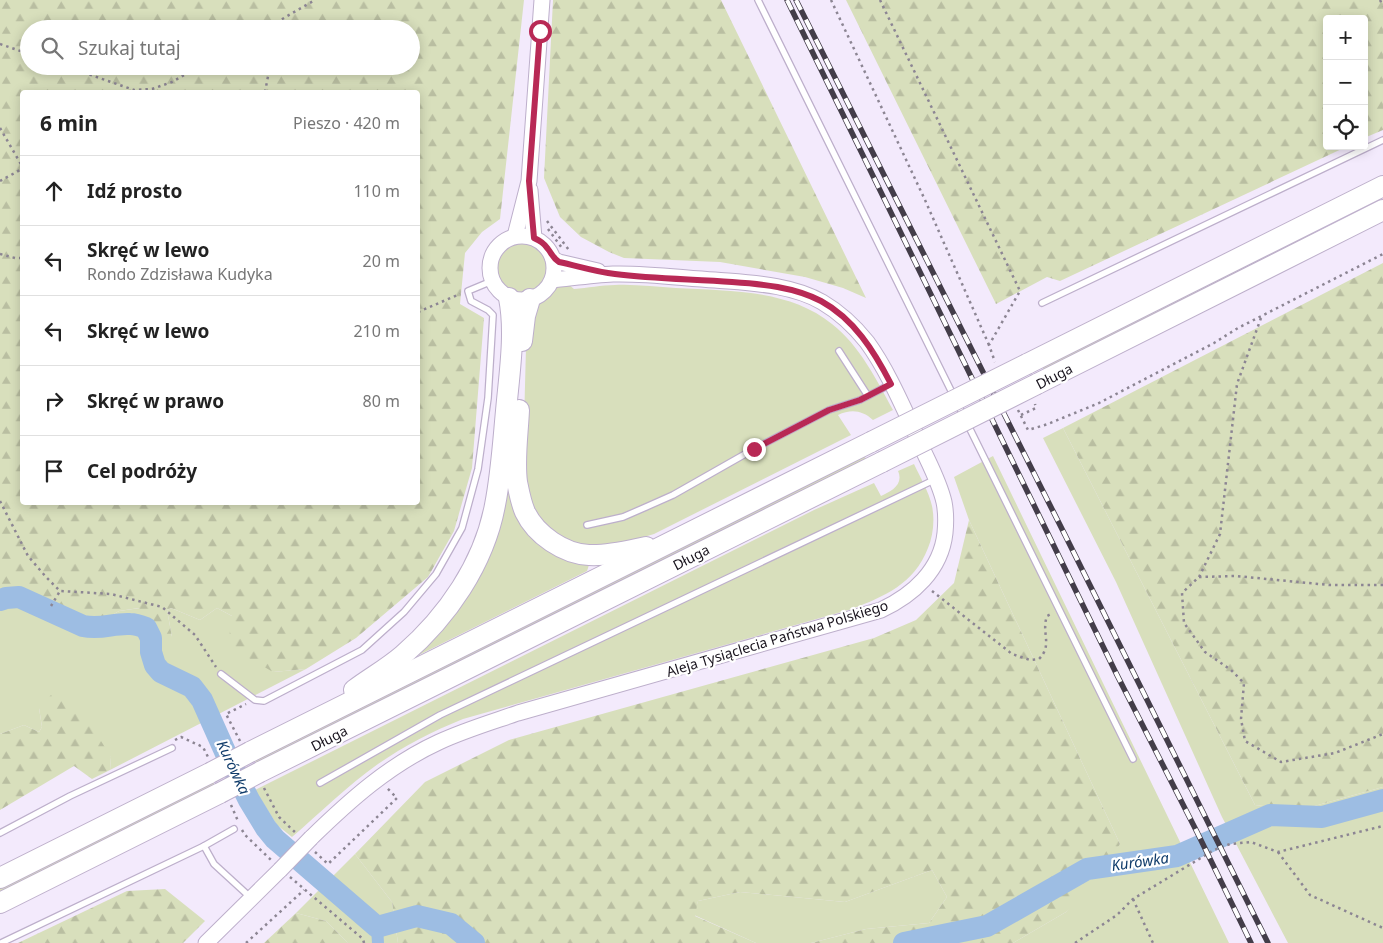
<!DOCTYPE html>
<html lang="pl">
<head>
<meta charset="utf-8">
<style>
	body { margin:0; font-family:"Noto Sans",sans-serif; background:#f6f6f6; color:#222 }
	.controls { position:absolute; right:15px; top:15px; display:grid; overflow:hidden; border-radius:5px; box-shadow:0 2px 12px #0003 }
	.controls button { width:45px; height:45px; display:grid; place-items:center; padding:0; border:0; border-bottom:1px solid #e0e0e0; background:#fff; color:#222; font:25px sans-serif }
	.stop { position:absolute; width:15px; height:15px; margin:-11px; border:4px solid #b82955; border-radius:50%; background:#fff }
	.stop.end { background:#b82955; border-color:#fff; box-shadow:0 1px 5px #0008 }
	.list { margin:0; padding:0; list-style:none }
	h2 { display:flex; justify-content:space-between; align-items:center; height:65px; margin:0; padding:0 20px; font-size:21px }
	h2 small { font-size:16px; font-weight:400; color:#767676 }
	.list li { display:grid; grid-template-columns:32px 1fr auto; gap:15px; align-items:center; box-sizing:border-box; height:70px; padding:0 20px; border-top:1px solid #e0e0e0 }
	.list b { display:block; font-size:19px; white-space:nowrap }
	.list p { margin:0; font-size:16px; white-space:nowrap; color:#767676 }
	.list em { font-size:16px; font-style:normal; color:#767676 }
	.icon { flex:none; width:28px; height:28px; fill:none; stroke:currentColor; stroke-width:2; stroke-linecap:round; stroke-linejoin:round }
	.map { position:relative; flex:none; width:1383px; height:943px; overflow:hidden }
	.search { position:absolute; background:#fff; box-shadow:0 2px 12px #0003; left:20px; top:20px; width:400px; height:55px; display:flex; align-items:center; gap:12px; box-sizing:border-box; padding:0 18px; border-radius:28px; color:#767676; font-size:19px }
	.panel { position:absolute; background:#fff; box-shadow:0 2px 12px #0003; left:20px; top:90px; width:400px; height:415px; border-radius:5px }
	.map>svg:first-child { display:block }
	.grass { fill:#d8dfbc }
	.forest { fill:url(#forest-firs); fill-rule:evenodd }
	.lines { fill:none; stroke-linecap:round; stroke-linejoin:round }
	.canal { stroke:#9dbde3; stroke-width:12 }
	.river { stroke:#9dbde3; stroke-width:22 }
	.lane-casing { stroke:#bdafcb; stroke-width:8 }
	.secondary-casing { stroke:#bdafcb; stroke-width:17 }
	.highway-casing { stroke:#bdafcb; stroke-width:22 }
	.path { stroke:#8c8593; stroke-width:2.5; stroke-dasharray:2.5 4; stroke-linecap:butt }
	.lane { stroke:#fff; stroke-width:5.5 }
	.secondary { stroke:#fff; stroke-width:15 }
	.highway { stroke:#fff; stroke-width:20 }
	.rail-casing { stroke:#433d49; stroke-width:5.5 }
	.rail { stroke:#fff; stroke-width:4; stroke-dasharray:11; stroke-linecap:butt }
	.secondary-bridge-casing { stroke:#bdafcb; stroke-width:17; stroke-linecap:butt }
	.highway-bridge-casing { stroke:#bdafcb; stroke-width:22; stroke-linecap:butt }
	.secondary-bridge { stroke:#fff; stroke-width:15 }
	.highway-bridge { stroke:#fff; stroke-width:20 }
	.route { stroke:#b82955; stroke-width:6 }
	.labels { text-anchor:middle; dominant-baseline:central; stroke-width:4.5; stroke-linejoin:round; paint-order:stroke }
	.street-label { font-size:14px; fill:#18131d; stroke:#fff }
	.water-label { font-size:15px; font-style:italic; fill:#103c6b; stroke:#fff }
</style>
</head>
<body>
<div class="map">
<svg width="1383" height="943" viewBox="0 0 1383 943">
	<defs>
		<pattern id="forest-firs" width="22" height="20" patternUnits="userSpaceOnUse" patternTransform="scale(1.25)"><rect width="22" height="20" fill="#d8dfbc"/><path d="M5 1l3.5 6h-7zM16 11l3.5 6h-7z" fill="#b9bea1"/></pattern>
	</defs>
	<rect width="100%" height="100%" fill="#f3eafc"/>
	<g class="grass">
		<polygon points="1312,230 1314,235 1044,370 1042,367"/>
		<circle cx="521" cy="268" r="26"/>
		<path d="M568,284L574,289C588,288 601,285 615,285C635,284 656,287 676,288C728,291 789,289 832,324C860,346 876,379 893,410L873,420C862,410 851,409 838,415L851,435L654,534L610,547L576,545L548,529L534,511L527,495L524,424L526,347L539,300L556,286Z"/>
		<polygon points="515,379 516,508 589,565 587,571 409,660 465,593"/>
		<polygon points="1063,428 1255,805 1300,810 1383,787 1383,943 1288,943 1222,817 1116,582 1043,438"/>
		<polygon points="864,455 866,459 256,764 255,760"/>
		<polygon points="993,456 1229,943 1013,943 1066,912 1120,844 969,520 954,477"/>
		<path d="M914,464C920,477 929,492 932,506C935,520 933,536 928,548C914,584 885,596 852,609L463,719C433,731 404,746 378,764C347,786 320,813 292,837L277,825L255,790L814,510L874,483L881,496C891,491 904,485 898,471Z"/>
		<polygon points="21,592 61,610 102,621 119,611 140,608 172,637 167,610 171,608 200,620 217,608 232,616 273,672 306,669 110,770 111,757 39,708 42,727 39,732 24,725 0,734 0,593"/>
		<polygon points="213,781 215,786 0,895 0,886"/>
		<polygon points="355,854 392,902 398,943 348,943 326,921 296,913"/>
		<polygon points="932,870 947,897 929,923 866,929 811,943 756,943 694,915 698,901 740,892 845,902"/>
	</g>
	<g class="forest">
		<path d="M0,0H524L500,219L482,232L465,253L460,304L484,318L472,468L454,531L428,577L356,638L306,669L273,672L228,646L232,616L217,608L200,620L171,608L167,610L172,637L164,638L139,608L119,611L102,621L61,610L21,592L0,593ZM29,29H411V66H29ZM22,92H418V502H22Z"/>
		<polygon points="553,0 721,0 866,298 843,288 805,277 720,262 624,258 609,252 581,237 560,217 544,178"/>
		<polygon points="846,0 1383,0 1383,130 1364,138 1364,19 1327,19 1327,146 1348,146 1060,281 1047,277 996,304"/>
		<polygon points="1383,263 1383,787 1300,810 1255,805 1063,428"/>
		<polygon points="969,520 1120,844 1096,882 1066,912 1013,943 811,943 866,929 929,923 947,897 932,870 845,902 740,892 698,901 695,916 756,943 398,943 392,902 355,854 425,782 509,740 874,638 916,620 954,583"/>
		<polygon points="51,695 76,701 111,757 110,770 92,779 74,766 0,810 0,734 24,725 39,732 42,727 39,708"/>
		<polygon points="165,889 205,921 183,943 18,943 127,891"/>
		<polygon points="296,913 326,921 348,943 264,943"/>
	</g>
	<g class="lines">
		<polyline class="canal" points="377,927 378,943"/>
		<g class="river">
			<path d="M0,600L6,598L19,597L83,626C102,630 112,623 130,624C135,624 141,626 146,628L151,638V652L155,665L161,672L192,687L202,700L227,756L249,800L266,828L275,839L377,927L417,916L451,924L474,943"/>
			<polyline points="904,943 987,926 1087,869 1177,856 1270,815 1322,817 1383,800"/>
		</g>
		<g class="lane-casing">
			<g id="lane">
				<polyline points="758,0 1133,759"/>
				<polyline points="1042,303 1383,140"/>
				<polyline points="839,351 868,396"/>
				<polyline points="587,525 623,517 646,507 673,495 754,449 829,410 860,400 891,384"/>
				<polyline points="221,674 255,700 264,701 362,650 404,612 436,574 462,528 478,469 488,398 493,315 488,310 471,301 468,291 492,281"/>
				<polyline points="320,783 440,715 936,479"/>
				<polyline points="0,833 70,796 172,748"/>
				<polyline points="204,846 214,864 250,897"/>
				<polyline points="1,943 204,846 234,829"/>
			</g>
		</g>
		<g class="secondary-casing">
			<g id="secondary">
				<polyline points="530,190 534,238"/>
				<circle cx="522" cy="268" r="32"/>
				<polyline points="515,236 529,181 542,0"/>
				<polyline points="553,259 559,262 598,271"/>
				<path d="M311,838C350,800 389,765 439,742C465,730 492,722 518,713L881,610C913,595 941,570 945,533C946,523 946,512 944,502C939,480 927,460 918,439C903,407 888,371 867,342C855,327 839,312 822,302C791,284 750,283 715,280C682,278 646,273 613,274C593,275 572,278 552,280"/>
				<polyline points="206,943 280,870"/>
			</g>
		</g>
		<g class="highway-casing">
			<g id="highway">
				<polyline points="522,341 525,316 530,299"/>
				<polyline points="1027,364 1383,186"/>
				<polyline points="1037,384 1383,210"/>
				<path d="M519,410C518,433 514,459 517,482C519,492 521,503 525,512C536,535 564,554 589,555C608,556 627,551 646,547"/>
				<path d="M354,690C370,678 388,668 403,655C447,617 484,564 495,505C501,475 503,443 506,411C509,376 516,333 509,298"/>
				<polyline points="250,752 871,442"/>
				<polyline points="260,772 882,462"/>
				<polyline points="0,878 210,773"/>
				<polyline points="0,903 220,793"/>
			</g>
		</g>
		<g class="path">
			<polyline points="831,0 925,200 989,345"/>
			<polyline points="880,0 1020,291 989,345 995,362"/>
			<polyline points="1380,0 1383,6"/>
			<polyline points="265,29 315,0"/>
			<polyline points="278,29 279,21"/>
			<polyline points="0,44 29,54"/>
			<polyline points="65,66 134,90 152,89 172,82 200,66"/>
			<polyline points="265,92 270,66"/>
			<polyline points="0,128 22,166"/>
			<polyline points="0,181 22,169"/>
			<polyline points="547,221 569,250"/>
			<polyline points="548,229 562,248"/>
			<polyline points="0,254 15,258 22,258"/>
			<polyline points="418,312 460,294"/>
			<polyline points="1261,318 1237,384 1220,534 1199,577 1182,593 1184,623 1205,652 1231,670 1244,683 1241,719 1245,741 1281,762 1335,753 1383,734"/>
			<polyline points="1018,410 1028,430 1048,424 1099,403 1214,343 1238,328 1383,254"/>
			<polyline points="1021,415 1036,408 1035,404"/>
			<polyline points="0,501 28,556 46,577 60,591 111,594 162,607 195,635 216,667"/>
			<polyline points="1199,577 1236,576 1329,585 1383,585"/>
			<path d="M932,591L1012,654L1030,660L1039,659C1053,645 1041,633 1047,616L1051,614"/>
			<polyline points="51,606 60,591"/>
			<polyline points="175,740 181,737 203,747 208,757"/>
			<polyline points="240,741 226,714 246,704"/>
			<polyline points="264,788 279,817 297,834"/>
			<polyline points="231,805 238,821"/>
			<polyline points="242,830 245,835 271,860"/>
			<polyline points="315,852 328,864 397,798 387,788"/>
			<polyline points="1278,852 1310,895 1383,928"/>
			<polyline points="290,877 363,939 364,943"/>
			<polyline points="1133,899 1153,943"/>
			<polyline points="246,943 304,890"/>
			<polyline points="1075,943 1117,915 1133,899 1214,850 1230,844 1251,842 1278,852 1383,826"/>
		</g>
		<use href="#lane" class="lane"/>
		<use href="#secondary" class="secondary"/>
		<use href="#highway" class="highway"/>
		<g class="rail-casing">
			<g id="rail">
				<polyline points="787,0 1117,675 1197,832 1251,943"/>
				<polyline points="796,0 1065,535 1268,943"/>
			</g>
		</g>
		<use href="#rail" class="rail"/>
		<g class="secondary-bridge-casing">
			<polyline id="secondary-bridge" points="280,870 311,838"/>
		</g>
		<g class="highway-bridge-casing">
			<g id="highway-bridge">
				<polyline points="871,442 1027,364"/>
				<polyline points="882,462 1037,384"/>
				<polyline points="210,773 250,752"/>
				<polyline points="220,793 260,772"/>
			</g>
		</g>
		<use href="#secondary-bridge" class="secondary-bridge"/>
		<use href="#highway-bridge" class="highway-bridge"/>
	</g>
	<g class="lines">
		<path class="route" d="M540,31L529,181L534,238C540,241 544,243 548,249C552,254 553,258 559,262C578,266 596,272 615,274C654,279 693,279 732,282C762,284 794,287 821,301C854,319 874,351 891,384L860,400L829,410L754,449"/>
	</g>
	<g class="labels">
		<g class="street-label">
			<text transform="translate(1054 376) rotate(-27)">Długa</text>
			<text transform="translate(691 557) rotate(-27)">Długa</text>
			<text transform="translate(777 638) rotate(-17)">Aleja Tysiąclecia Państwa Polskiego</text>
			<text transform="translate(329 738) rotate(-27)">Długa</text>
		</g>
		<g class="water-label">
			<text transform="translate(234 767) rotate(65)">Kurówka</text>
			<text transform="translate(1140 861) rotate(-8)">Kurówka</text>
		</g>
	</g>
</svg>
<div class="controls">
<button>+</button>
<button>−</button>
<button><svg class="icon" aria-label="locate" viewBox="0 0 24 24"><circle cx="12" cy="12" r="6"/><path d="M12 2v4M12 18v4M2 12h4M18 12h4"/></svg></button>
</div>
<div class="stop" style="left:540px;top:31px"></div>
<div class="stop end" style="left:754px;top:449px"></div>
<div class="search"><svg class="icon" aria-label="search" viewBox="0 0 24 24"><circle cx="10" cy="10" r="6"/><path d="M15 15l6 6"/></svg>Szukaj tutaj</div>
<section class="panel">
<h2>6 min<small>Pieszo · 420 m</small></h2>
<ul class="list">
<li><svg class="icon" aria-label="ahead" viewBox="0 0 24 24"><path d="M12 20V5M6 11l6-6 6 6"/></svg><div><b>Idź prosto</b></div><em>110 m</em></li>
<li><svg class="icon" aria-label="left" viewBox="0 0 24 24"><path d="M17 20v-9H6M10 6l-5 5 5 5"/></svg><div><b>Skręć w lewo</b><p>Rondo Zdzisława Kudyka</p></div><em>20 m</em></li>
<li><svg class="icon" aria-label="left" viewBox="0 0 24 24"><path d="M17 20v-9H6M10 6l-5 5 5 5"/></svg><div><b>Skręć w lewo</b></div><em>210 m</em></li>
<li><svg class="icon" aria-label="right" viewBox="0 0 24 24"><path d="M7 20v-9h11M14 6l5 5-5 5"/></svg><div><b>Skręć w prawo</b></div><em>80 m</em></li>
<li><svg class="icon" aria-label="arrive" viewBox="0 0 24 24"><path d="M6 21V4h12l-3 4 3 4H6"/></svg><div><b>Cel podróży</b></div></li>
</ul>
</section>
</div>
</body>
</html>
